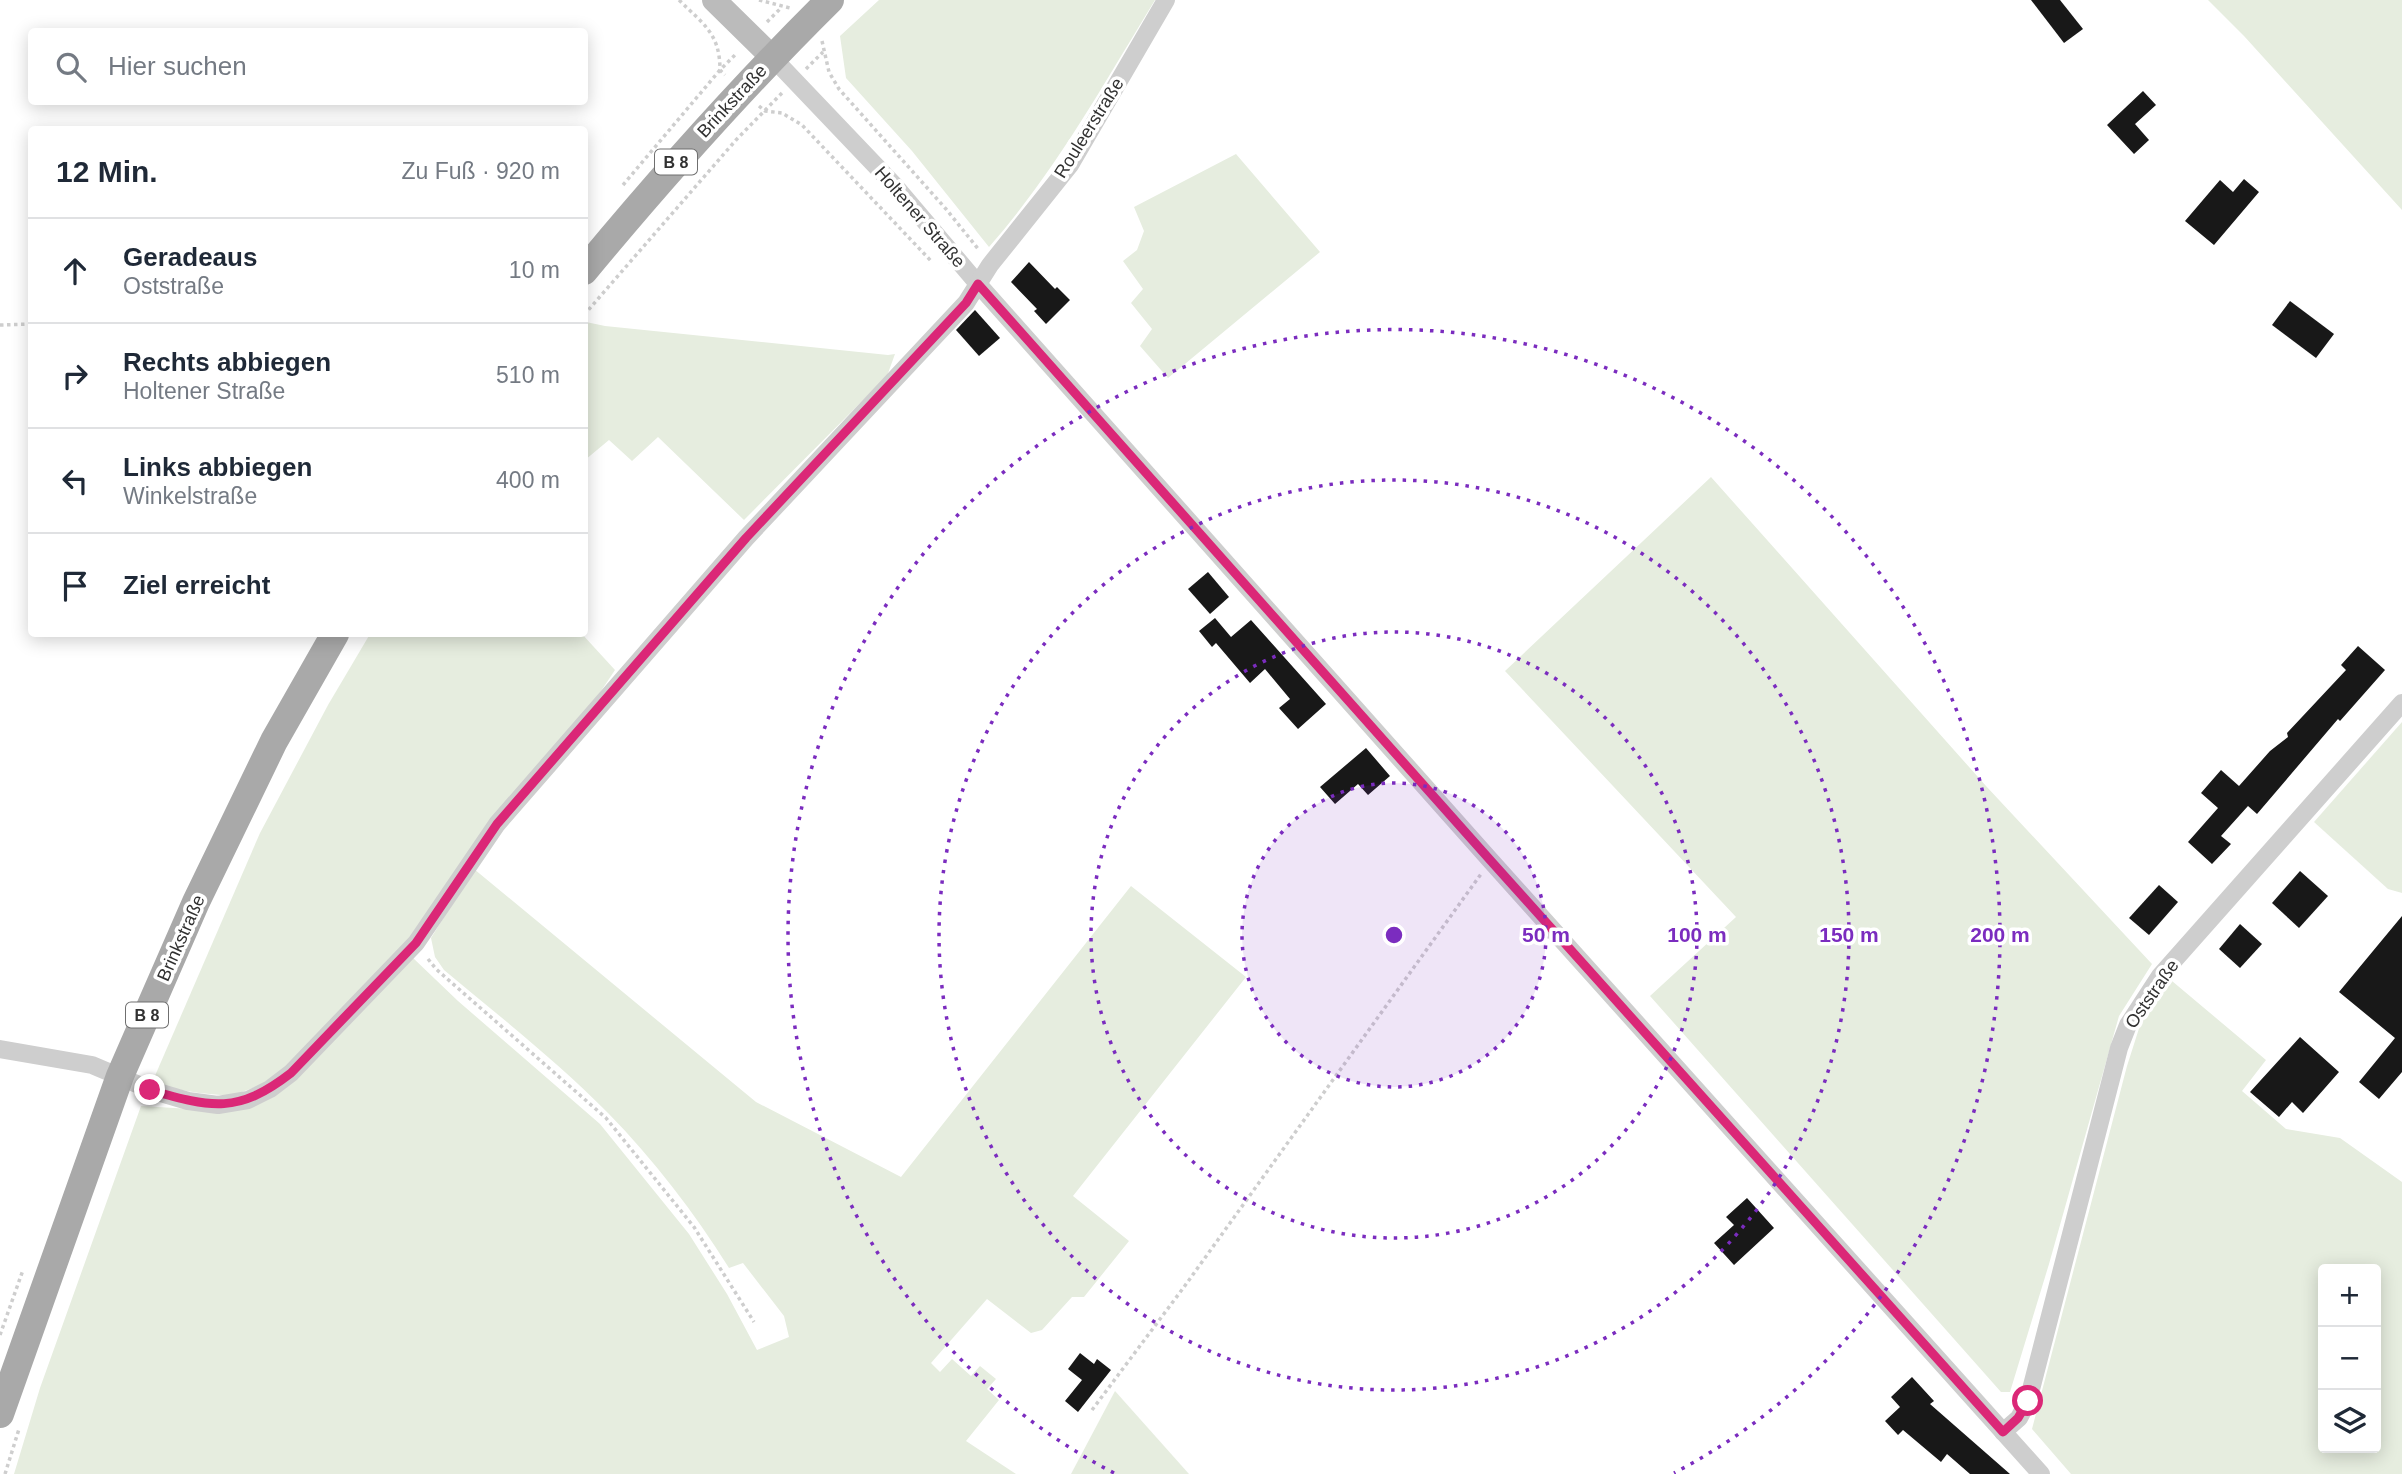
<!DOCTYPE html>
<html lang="de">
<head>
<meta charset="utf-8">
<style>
	body { margin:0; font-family:Helvetica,sans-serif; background:#f2f2f3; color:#1f2937 }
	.controls { position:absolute; right:21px; bottom:21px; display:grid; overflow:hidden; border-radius:7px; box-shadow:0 4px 18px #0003 }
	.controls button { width:63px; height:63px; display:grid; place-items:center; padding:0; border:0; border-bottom:2px solid #e0e1e3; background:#fff; color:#1f2937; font:35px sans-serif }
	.stop { position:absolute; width:21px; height:21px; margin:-16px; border:5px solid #db2777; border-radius:50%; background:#fff }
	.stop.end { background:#db2777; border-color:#fff; box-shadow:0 2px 7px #0008 }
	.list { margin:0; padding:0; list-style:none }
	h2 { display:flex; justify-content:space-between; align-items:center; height:91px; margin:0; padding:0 28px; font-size:30px }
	h2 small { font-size:23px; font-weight:400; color:#747a83 }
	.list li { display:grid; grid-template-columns:46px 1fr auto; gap:21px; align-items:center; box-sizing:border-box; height:105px; padding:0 28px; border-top:2px solid #e0e1e3 }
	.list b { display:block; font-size:26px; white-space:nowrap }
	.list p { margin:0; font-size:23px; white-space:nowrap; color:#747a83 }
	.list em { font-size:23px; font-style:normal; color:#747a83 }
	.icon { flex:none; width:38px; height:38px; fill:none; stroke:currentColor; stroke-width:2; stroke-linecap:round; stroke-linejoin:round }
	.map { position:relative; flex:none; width:2402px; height:1474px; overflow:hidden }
	.search { position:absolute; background:#fff; box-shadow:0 4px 18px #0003; left:28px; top:28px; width:560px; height:77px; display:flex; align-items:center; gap:18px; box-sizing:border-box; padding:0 24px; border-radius:7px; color:#747a83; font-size:26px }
	.panel { position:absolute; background:#fff; box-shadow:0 4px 18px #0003; left:28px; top:126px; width:560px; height:511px; border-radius:7px }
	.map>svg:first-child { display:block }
	.green { fill:#e6eddf; fill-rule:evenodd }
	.building { fill:#181818 }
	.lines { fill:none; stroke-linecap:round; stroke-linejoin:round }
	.path { stroke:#cecece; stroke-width:3.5; stroke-dasharray:3.5 3.5; stroke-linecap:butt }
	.street { stroke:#cecece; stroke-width:18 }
	.secondary { stroke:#bbb; stroke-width:24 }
	.primary { stroke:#a9a9a9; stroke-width:28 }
	.route { stroke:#db2777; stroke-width:9 }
	.ring { fill:none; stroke:#7b2cbf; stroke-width:3.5; stroke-dasharray:3.5 7 }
	.labels { text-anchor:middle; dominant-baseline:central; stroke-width:7; stroke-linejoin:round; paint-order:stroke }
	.shield { fill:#fff; stroke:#6f6f6f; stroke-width:2 }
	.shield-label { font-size:16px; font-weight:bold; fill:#313131 }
	.street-label { font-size:18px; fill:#313131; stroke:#fff }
	.centre { fill:#7b2cbf; stroke:#fff; stroke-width:3.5 }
	.ring-label { font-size:21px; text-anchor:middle; font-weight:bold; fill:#7b2cbf; stroke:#fff; stroke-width:7; stroke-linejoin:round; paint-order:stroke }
</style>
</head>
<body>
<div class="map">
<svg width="2402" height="1474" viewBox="0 0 2402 1474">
	<rect width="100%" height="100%" fill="#fff"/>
	<g class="green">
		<path d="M879,0H1155C1103,85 1055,172 989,247L912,151L846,78L840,36Z"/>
		<polygon points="2208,0 2402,0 2402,210 2244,36"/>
		<polygon points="1236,154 1320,252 1168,378 1140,346 1152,329 1131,303 1143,289 1123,261 1137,250 1144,231 1134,207"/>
		<polygon points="586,322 605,326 888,355 895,354 887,376 744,520 658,437 632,461 609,440 585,460"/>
		<polygon points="1711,477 1986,786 2152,964 2119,1016 2049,1264 2010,1392 2001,1392 1650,996 1736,917 1505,671"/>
		<polygon points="370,634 582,634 615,670 597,697 399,953 297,1058 261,1085 231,1096 199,1093 151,1085 260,833 328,705"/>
		<polygon points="2402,722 2402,893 2388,889 2314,822"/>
		<path d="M474,869L756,1102L901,1177L1131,886L1246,977L1073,1196L1129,1241L1084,1297H1072L1042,1330L1031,1333L987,1299L931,1363L940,1372L952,1359L971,1376L980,1366L996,1379L987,1389L999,1400L966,1441L1016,1474H14L40,1388L141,1106L224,1111L245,1109L412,957L458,1001L600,1124L689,1234L727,1294L757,1350L789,1337L784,1316L743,1263L729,1268C694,1212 654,1160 608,1113C557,1061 499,1016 444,970L435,957L431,938Z"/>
		<path d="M2172,981L2266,1060L2242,1091L2286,1129L2340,1138L2402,1182V1474H2071L2032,1429L2127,1066L2142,1019ZM2323,1269H2376V1448H2323Z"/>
		<polygon points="1115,1391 1189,1474 1071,1474"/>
	</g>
	<g class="building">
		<polygon points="2031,0 2060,0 2083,29 2064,43"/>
		<polygon points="2143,91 2156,105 2135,124 2149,140 2134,154 2107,125"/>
		<polygon points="2244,179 2259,192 2214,245 2185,221 2220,180 2233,192"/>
		<polygon points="1029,262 1055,289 1057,287 1070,300 1046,324 1034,311 1037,309 1011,282"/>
		<polygon points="2290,301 2334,334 2316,358 2272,325"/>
		<polygon points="975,310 1000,338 979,356 956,330"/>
		<polygon points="1208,572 1229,597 1210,614 1188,589"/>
		<polygon points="1215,618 1231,637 1251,620 1326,704 1298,729 1279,708 1290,699 1265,669 1250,683 1216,643 1212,647 1199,631"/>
		<polygon points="2358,646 2385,670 2340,721 2338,719 2257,814 2248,806 2221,836 2231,844 2212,864 2188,842 2218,808 2201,793 2221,770 2239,786 2270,751 2288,737 2287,733 2346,670 2341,665"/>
		<polygon points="1366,748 1390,776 1368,795 1358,784 1335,804 1320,787"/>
		<polygon points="2300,871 2328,896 2299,928 2272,903"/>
		<polygon points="2159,885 2178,902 2149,935 2129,918"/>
		<polygon points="2402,916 2402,1072 2379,1099 2359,1082 2395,1038 2339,992"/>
		<polygon points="2240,924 2262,944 2240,968 2219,949"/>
		<polygon points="2300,1037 2339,1072 2303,1113 2292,1102 2279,1117 2250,1092"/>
		<polygon points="1747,1198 1774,1228 1734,1265 1714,1243 1734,1225 1726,1217"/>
		<polygon points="1080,1353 1094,1364 1097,1359 1111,1370 1078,1412 1065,1401 1082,1380 1068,1369"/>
		<polygon points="1912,1377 1934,1401 1930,1404 2010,1474 1970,1474 1947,1454 1941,1462 1903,1430 1898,1435 1885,1421 1900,1407 1891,1397"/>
	</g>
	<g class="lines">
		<g class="path">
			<path d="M679,0C703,24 720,33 720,70L725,75"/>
			<polyline points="759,0 790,8"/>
			<polyline points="767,22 781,8"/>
			<polyline points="822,41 829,72 839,89 946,209 979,250"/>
			<polyline points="806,69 823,52"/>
			<polyline points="759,106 765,111 782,113 802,125 932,262"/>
			<polyline points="623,185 720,70 737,53"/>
			<polyline points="584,315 736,140 783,92"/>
			<polyline points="0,325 32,324"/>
			<polyline points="428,959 436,969 606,1118 694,1227 754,1322"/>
			<polyline points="0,1335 23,1270"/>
			<polyline points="1092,1410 1184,1287 1481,874"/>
			<polyline points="5,1474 19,1429"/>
		</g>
		<g class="street">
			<polyline points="772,57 895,186 978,284 1491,861 2041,1474"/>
			<polyline points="0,1049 92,1065 151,1090 188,1101 218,1105 248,1100 270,1089 291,1073 416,943 497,824 746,538 966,303 990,265 1070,165 1166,0"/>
			<polyline points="2003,1432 2019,1418 2028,1401 2119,1048 2128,1025 2160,976 2402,703"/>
		</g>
		<polyline class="secondary" points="714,0 772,57"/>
		<g class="primary">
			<path d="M584,271C662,177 743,86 830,0"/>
			<polyline points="0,1414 120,1076 196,902 274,741 335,634"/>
		</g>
	</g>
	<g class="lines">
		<path class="route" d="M150,1090C212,1108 238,1114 291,1073L416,943L497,824L746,538L966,303L978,284L1491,861L2003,1432L2018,1418L2028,1401"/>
	</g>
	<circle cx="1394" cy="935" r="152" fill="#7b2cbf" fill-opacity=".12"/>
	<g class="ring">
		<circle cx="1394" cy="935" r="152"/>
		<circle cx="1394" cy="935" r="303"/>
		<circle cx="1394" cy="935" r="455"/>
		<path d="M1114 1473A606 606 0 1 1 1674 1473"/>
	</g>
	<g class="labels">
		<g class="shield">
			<rect x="655" y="149.5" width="42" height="25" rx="5"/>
			<rect x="126" y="1002.5" width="42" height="25" rx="5"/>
		</g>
		<g class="shield-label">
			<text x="676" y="162">B 8</text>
			<text x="147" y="1015">B 8</text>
		</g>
		<g class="street-label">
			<text transform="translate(732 101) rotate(-47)">Brinkstraße</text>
			<text transform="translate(1089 128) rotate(-58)">Rouleerstraße</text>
			<text transform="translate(920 217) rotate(49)">Holtener Straße</text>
			<text transform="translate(181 938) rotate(-66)">Brinkstraße</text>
			<text transform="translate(2152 994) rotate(-55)">Oststraße</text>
		</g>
	</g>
	<circle cx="1394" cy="935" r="10" class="centre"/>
	<g class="ring-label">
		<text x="1546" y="942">50 m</text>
		<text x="1697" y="942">100 m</text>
		<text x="1849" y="942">150 m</text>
		<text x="2000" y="942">200 m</text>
	</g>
</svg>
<div class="controls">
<button>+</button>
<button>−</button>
<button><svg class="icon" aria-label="layers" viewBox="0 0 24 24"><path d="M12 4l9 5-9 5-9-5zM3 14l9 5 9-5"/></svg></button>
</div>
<div class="stop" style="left:2028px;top:1401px"></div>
<div class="stop end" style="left:150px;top:1090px"></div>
<div class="search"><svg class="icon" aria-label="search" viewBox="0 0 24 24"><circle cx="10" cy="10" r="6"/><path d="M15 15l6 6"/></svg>Hier suchen</div>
<section class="panel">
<h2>12 Min.<small>Zu Fuß · 920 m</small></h2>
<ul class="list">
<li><svg class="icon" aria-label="ahead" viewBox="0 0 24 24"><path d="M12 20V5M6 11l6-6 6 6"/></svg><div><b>Geradeaus</b><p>Oststraße</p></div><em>10 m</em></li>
<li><svg class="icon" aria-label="right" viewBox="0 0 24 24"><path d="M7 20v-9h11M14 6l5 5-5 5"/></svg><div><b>Rechts abbiegen</b><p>Holtener Straße</p></div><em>510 m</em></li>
<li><svg class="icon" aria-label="left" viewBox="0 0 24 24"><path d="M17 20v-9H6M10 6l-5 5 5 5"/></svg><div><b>Links abbiegen</b><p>Winkelstraße</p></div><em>400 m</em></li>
<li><svg class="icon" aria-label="arrive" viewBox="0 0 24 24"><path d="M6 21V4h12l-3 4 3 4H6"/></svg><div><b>Ziel erreicht</b></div></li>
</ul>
</section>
</div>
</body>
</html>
